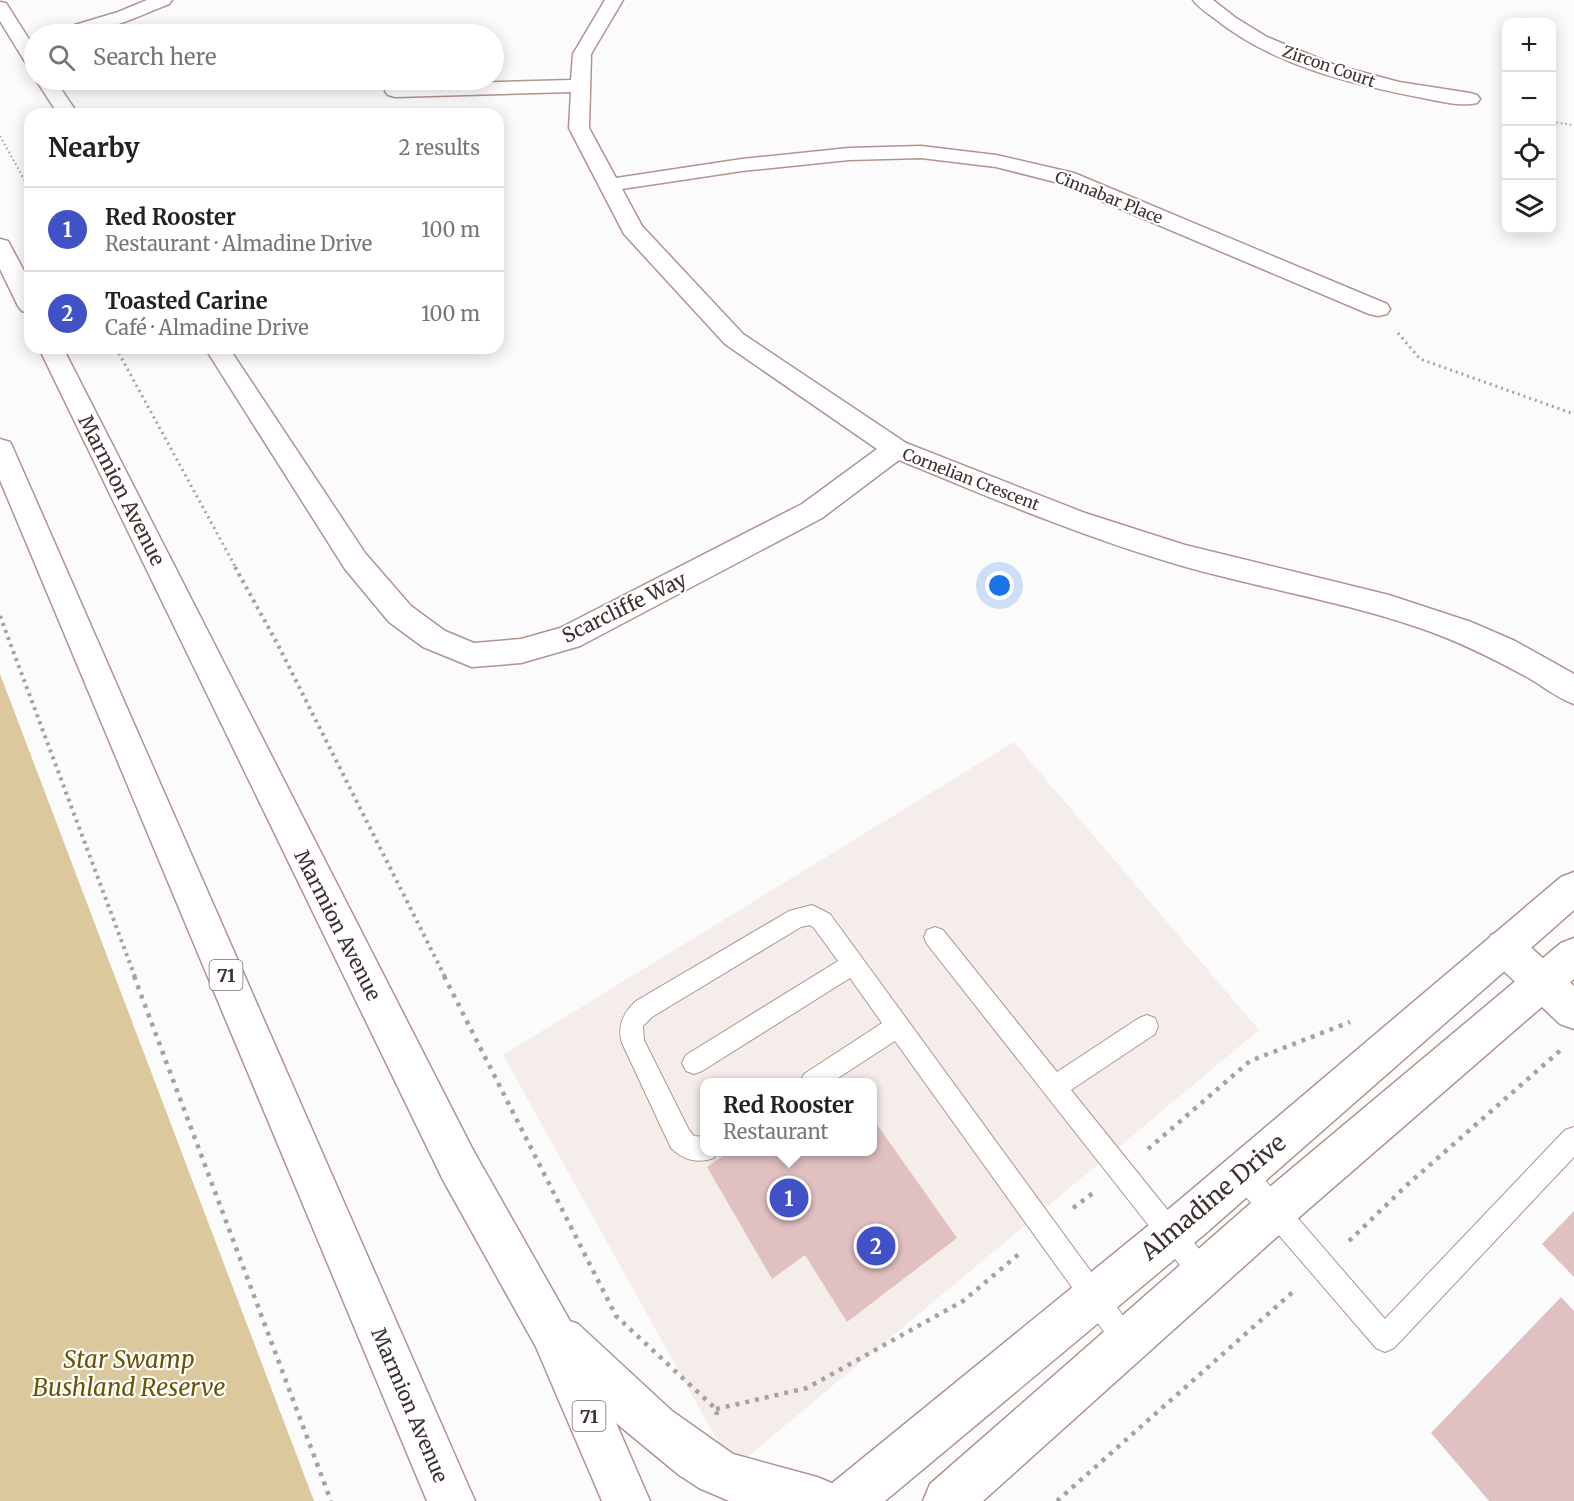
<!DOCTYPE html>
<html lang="en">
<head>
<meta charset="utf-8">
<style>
	body { margin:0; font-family:Merriweather,serif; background:#f6f6f6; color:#222 }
	.controls { position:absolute; right:18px; top:18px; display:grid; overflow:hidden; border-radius:12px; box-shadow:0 3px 15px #0003 }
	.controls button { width:54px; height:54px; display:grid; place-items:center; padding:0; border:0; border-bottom:2px solid #e0e0e0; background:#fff; color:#222; font:30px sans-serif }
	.you { position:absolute; left:1000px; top:586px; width:21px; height:21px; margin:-15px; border:4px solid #fff; border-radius:50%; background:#1a73e8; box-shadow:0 0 0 9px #1a73e833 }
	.badge { display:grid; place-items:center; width:39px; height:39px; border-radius:50%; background:#4052c5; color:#fff; font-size:20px; font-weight:700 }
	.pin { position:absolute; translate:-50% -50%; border:3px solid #fff; box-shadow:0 2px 6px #0006 }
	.popup { position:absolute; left:700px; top:1078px; width:177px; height:78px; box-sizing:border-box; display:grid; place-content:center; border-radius:12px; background:#fff; filter:drop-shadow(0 2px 4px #0005); font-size:20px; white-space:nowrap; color:#767676 }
	.popup b { font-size:22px; color:#222 }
	.popup::after { content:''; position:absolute; left:50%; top:100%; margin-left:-12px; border:12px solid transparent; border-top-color:#fff }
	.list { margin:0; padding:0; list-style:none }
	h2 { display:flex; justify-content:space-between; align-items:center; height:78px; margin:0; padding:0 24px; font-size:26px }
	h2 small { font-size:20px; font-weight:400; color:#767676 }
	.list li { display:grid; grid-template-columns:39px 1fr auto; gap:18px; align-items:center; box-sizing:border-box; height:84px; padding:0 24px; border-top:2px solid #e0e0e0 }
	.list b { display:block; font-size:22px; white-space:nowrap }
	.list p { margin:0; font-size:20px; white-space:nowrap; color:#767676 }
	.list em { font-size:20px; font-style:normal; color:#767676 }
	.icon { flex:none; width:33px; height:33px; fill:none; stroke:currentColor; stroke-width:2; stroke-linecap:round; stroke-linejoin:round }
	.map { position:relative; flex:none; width:1574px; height:1501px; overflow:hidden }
	.search { position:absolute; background:#fff; box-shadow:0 3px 15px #0003; left:24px; top:24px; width:480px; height:66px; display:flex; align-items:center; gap:15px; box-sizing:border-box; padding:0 21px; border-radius:33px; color:#767676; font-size:22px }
	.panel { position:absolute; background:#fff; box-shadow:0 3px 15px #0003; left:24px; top:108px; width:480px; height:246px; border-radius:18px }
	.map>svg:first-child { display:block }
	.built { fill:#f5edea; fill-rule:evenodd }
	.forest { fill:#dbc89c }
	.building { fill:#e1c0c2 }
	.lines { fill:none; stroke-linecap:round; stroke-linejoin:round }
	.lane-casing { stroke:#b2948c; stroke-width:2 }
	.street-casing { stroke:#b2948c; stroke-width:3 }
	.secondary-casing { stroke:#b2948c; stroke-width:3 }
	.highway-casing { stroke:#b2948c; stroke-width:3 }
	.path-far3 { stroke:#a7a1a0; stroke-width:2; stroke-dasharray:1.5 3; stroke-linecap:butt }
	.path-far2 { stroke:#a7a1a0; stroke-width:3; stroke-dasharray:2 4; stroke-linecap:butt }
	.path-far1 { stroke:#a7a1a0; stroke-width:4; stroke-dasharray:3 4.5; stroke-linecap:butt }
	.path { stroke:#a7a1a0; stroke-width:4.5; stroke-dasharray:4 6; stroke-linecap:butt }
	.lane { fill:#fff; fill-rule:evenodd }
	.street { fill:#fff; fill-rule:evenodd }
	.secondary { fill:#fff; fill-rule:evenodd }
	.highway { fill:#fff; fill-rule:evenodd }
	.labels { text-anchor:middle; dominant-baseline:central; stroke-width:4.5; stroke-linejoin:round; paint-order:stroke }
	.far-street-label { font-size:16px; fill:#3e312e; stroke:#fff }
	.shield { fill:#fff; stroke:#786f6d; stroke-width:1.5 }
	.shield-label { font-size:18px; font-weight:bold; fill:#3e312e }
	.street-label { font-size:20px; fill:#3e312e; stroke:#fff }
	.near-street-label { font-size:24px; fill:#3e312e; stroke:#fff }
	.near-park-label { font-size:24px; font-style:italic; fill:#6d5304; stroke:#fff }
</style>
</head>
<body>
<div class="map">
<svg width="1574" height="1501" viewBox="0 0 1574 1501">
	<rect width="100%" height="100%" fill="#fbfbfb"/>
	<path class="built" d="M1014,742L1259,1030L733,1469L503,1055ZM705,1082H873V1152H705Z"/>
	<polygon class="forest" points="0,674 314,1501 0,1501"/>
	<g class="building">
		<polygon points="873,1119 957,1238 847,1322 805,1255 772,1279 707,1167 729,1152 873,1152"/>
		<polygon points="1574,1211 1574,1277 1542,1244"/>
		<polygon points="1561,1297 1574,1311 1574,1501 1489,1501 1431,1433"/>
	</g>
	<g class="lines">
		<g class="lane-casing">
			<g id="lane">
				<path d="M812,905L830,914L1135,1332L1139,1341L1135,1350L1126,1354L1117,1350L895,1041L832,1082H800L804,1074L882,1023L850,978L702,1071L694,1074L686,1071L682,1063L686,1055L838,961L814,928L810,925L801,927L652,1017L643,1026L644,1040L689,1130L694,1136L705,1137V1152H716L714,1158C697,1164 684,1160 671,1148L622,1043C617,1026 623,1013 636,1001L789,911Z"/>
				<polygon points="935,927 943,930 1057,1072 1139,1018 1147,1015 1155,1018 1158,1026 1155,1034 1071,1090 1212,1265 1216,1274 1212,1283 1203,1287 1194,1283 927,944 924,937 927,930"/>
				<polygon points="1574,1127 1574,1157 1394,1348 1385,1352 1376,1348 1233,1182 1230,1173 1233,1164 1242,1161 1251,1164 1385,1319 1565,1130"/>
			</g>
		</g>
		<g class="street-casing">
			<g id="street">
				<path d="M147,0H172L169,4C134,18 94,38 56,34L58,30L118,12Z"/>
				<path d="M605,0H623L591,54L589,128L616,178L742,159L849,148L921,146L996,155L1074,173L1387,304L1390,309L1387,314L1378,316L1369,314L1059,183L996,167L921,158L849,160L742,171L622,189L642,226L743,334L906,443L1085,513L1185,545L1389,595L1471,622L1515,641L1574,674V704C1557,698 1543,686 1527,677C1492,658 1458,641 1420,628C1341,601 1259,588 1179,565C1083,537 991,498 899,460L822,518L580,646L521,663L472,667L423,647L389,622L345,569L205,348H229L365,553L411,606L445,631L474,643L521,639L560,628L802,504L877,449L725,344L624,234L569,128L571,92L395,97L388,95L385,91L388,87L395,85L571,80L573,54Z"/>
				<path d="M1193,0H1213L1236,18L1267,37L1335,65L1399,82L1470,93L1477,95L1480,99L1477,103C1461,107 1439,101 1423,98C1350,84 1272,65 1214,18C1207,13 1198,7 1193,0Z"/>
				<polygon points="0,2 6,3 34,47 34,67 27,65 0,21"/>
				<polygon points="36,80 55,80 78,114 58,114"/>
				<polygon points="1504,930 1517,935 1574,986 1574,1029 1560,1024 1491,959 1486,947 1491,935"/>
			</g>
		</g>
		<g class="secondary-casing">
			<g id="secondary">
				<polygon points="1574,872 1574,910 1206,1233 885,1501 824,1501 831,1484 1176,1203 1561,877"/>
				<polygon points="1574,938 1574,979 1289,1226 983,1501 923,1501 930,1484 1259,1196 1561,943"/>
			</g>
		</g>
		<g class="highway-casing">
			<g id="highway">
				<polygon points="0,239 8,241 30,282 30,313 22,311 18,306 0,269"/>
				<polygon points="39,348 63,348 473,1150 570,1321 578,1324 672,1411 733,1454 817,1477 834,1484 841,1501 729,1501 699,1488 679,1475 616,1423 650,1501 602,1501 536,1347 443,1180"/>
				<polygon points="0,439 10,442 13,448 475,1501 427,1501 0,480"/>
			</g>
		</g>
		<g class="path-far3">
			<polyline points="1552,122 1574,125"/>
			<polyline points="0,136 30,190"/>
		</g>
		<g class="path-far2">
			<polyline points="1398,333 1420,359 1574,414"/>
			<polyline points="116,348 236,568"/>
		</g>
		<g class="path-far1">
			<polyline points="235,567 277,643 445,977"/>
			<polyline points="0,616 135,977"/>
		</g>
		<g class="path">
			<polyline points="134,976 331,1501"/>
			<polyline points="444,976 616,1316 716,1409 717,1415"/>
			<polyline points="1148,1149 1250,1061 1350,1022"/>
			<polyline points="1073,1208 1093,1193"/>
			<polyline points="1349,1241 1407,1185 1562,1049"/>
			<polyline points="716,1409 807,1388 963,1301 1019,1254"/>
			<polyline points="1057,1501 1295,1290"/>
		</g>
		<use href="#lane" class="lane"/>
		<use href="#street" class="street"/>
		<use href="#secondary" class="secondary"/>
		<use href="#highway" class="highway"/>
	</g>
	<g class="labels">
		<g class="far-street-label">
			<text transform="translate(1329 66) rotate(19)">Zircon Court</text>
			<text transform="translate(1109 197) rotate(22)">Cinnabar Place</text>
			<text transform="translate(971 479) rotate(21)">Cornelian Crescent</text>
		</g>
		<g class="shield">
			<rect x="209.5" y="960" width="33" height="30" rx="4.5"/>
			<rect x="572.5" y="1401" width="33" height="30" rx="4.5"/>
		</g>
		<g class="shield-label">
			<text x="226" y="975">71</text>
			<text x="589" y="1416">71</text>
		</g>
		<g class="street-label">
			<text transform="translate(122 490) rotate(63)">Marmion Avenue</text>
			<text transform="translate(624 607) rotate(-26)">Scarcliffe Way</text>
			<text transform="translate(338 925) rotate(63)">Marmion Avenue</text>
			<text transform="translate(410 1405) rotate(67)">Marmion Avenue</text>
		</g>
		<g class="near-street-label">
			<text transform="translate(1213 1197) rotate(-40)">Almadine Drive</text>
		</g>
		<g class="near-park-label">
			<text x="129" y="1359">Star Swamp<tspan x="129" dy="28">Bushland Reserve</tspan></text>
		</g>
	</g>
</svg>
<div class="controls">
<button>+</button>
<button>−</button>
<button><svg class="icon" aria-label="locate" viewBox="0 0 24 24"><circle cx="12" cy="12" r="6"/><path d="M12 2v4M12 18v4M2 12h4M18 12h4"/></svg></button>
<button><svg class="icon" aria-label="layers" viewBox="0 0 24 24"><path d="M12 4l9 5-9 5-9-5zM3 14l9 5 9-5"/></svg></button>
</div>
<div class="you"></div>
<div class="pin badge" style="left:789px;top:1198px">1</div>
<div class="popup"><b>Red Rooster</b>Restaurant</div>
<div class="pin badge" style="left:876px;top:1246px">2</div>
<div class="search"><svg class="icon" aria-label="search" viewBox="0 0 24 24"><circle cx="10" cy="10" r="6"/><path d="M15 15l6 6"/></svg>Search here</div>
<section class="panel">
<h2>Nearby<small>2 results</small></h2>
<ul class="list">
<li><span class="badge">1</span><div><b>Red Rooster</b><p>Restaurant · Almadine Drive</p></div><em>100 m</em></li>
<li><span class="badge">2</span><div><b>Toasted Carine</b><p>Café · Almadine Drive</p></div><em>100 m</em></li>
</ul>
</section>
</div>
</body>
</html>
